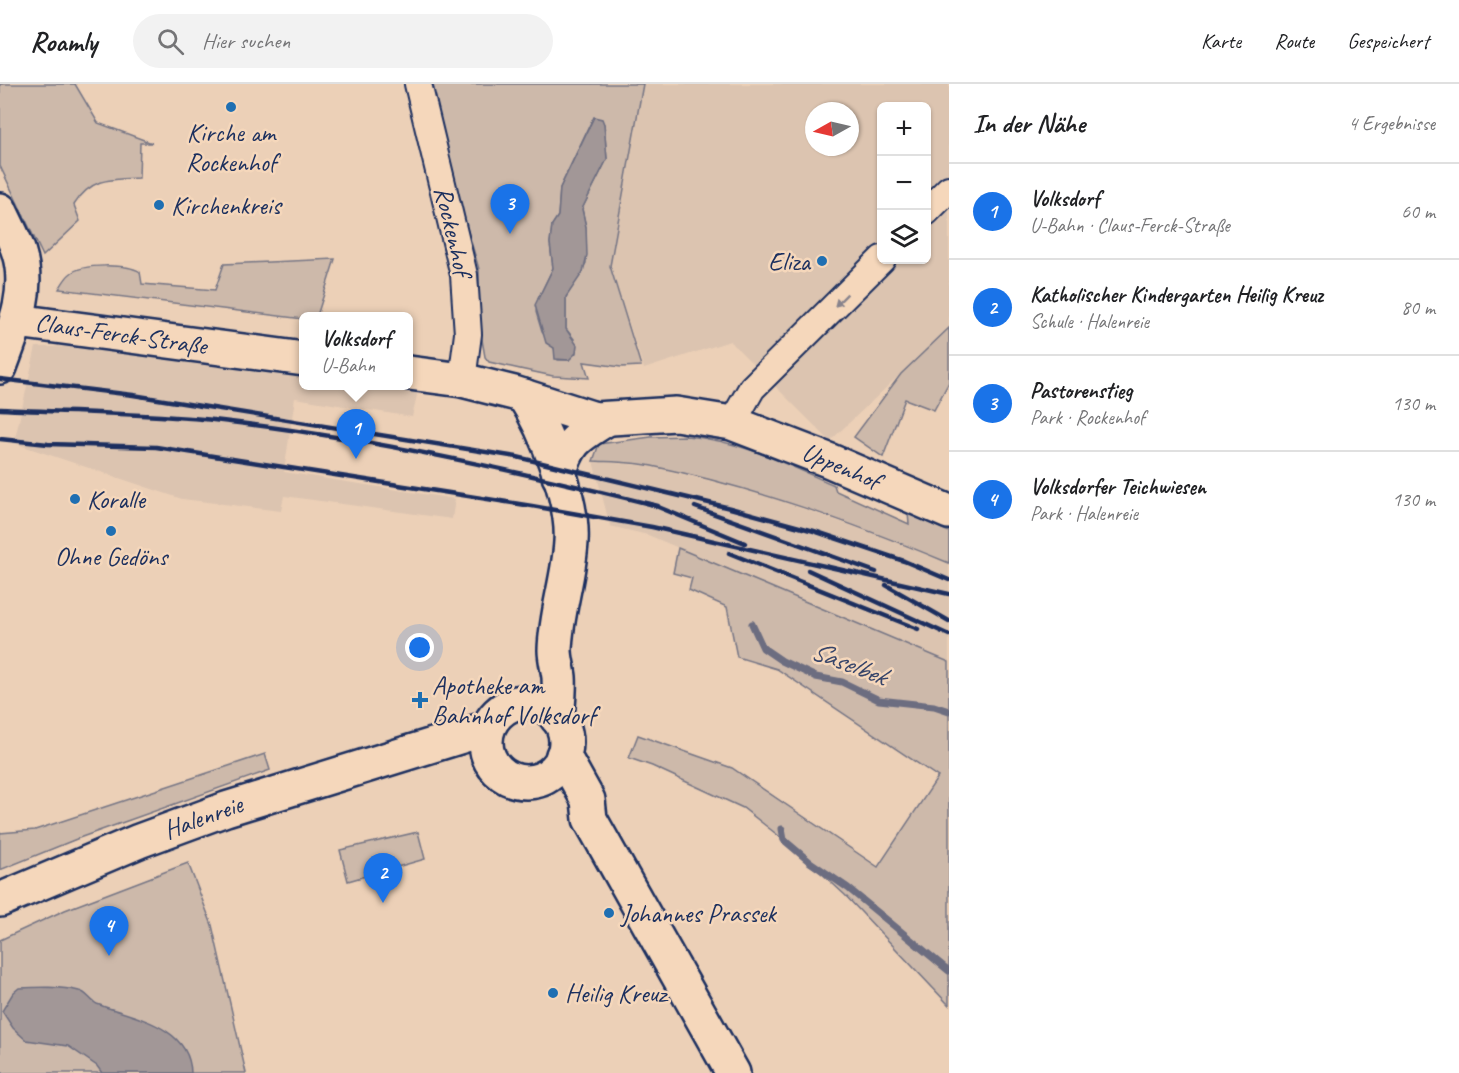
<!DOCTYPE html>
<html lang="de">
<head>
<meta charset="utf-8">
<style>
	body { margin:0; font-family:Caveat,sans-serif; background:#f2f2f2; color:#202124 }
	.controls { position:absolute; right:18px; top:18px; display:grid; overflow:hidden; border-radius:9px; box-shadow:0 2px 4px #0004 }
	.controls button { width:54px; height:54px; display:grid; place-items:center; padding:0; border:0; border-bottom:2px solid #e0e0e0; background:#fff; color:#202124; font:30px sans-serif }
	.compass { position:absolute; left:805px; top:18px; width:54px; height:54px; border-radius:50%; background:#fff; box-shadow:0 2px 4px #0004; rotate:262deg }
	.you { position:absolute; left:420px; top:564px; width:21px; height:21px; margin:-15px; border:4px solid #fff; border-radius:50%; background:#1a73e8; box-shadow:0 0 0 9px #1a73e833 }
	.badge { display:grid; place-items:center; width:39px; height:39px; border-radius:50%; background:#1a73e8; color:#fff; font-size:20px; font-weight:700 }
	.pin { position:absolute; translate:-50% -50px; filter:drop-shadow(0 2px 3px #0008) }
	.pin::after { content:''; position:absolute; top:32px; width:21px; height:18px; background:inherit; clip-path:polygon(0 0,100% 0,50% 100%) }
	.popup { position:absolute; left:299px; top:228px; width:114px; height:78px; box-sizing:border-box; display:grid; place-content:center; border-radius:9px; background:#fff; filter:drop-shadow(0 2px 4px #0005); font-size:20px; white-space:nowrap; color:#757577 }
	.popup b { font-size:22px; color:#202124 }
	.popup::after { content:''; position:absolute; left:50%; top:100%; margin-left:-12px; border:12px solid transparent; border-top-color:#fff }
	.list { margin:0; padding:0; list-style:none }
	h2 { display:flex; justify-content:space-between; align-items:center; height:78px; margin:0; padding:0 24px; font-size:26px }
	h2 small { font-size:20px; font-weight:400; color:#757577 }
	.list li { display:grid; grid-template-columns:39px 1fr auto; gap:18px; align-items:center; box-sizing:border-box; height:96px; padding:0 24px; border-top:2px solid #e0e0e0 }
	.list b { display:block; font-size:22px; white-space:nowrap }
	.list p { margin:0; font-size:20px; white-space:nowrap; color:#757577 }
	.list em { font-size:20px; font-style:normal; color:#757577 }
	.icon { flex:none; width:33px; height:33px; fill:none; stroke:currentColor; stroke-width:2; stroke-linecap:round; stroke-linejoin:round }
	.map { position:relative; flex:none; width:949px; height:989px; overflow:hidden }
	header { display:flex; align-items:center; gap:36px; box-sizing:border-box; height:84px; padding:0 30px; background:#fff; border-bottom:2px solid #e0e0e0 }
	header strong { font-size:28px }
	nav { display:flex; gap:33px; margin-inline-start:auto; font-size:21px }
	.search { width:420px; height:54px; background:#f2f2f2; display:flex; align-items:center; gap:15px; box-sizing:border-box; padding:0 21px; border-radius:33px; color:#757577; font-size:22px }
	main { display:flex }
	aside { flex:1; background:#fff }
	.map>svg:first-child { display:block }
	.built { fill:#dcc4b0; fill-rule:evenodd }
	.green { fill:#cdb9aa; stroke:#747484; stroke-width:1.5; fill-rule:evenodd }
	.water { fill:#a29797; stroke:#6c6d80; stroke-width:1.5 }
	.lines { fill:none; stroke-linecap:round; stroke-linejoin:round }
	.stream { stroke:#6c6d80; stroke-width:7 }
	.street-casing { stroke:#1b2f5e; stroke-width:30 }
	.secondary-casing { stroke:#1b2f5e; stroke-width:38 }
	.street { stroke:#f5d7bb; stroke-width:26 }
	.secondary { stroke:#f5d7bb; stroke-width:33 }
	.rail { stroke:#1b2f5e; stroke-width:4.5 }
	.oneway { fill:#88838c }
	.poi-dot { fill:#1f6fb2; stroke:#f5d7bb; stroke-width:2 }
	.labels { text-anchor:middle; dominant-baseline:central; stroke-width:5; stroke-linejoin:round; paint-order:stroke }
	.poi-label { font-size:26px; fill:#1b2f5e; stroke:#f5d7bb; text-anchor:start }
	.street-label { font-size:26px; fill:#1b2f5e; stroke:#f5d7bb }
	.water-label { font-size:27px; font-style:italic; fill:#364469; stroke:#f5d7bb }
</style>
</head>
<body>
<header>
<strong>Roamly</strong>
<div class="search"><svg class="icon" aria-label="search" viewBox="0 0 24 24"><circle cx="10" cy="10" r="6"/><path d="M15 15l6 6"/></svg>Hier suchen</div>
<nav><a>Karte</a><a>Route</a><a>Gespeichert</a></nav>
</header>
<main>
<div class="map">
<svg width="949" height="989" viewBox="0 0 949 989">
	<rect width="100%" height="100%" fill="#ecd0b7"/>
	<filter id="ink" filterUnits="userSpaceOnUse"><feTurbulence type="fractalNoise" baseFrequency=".0167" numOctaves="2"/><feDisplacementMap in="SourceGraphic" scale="12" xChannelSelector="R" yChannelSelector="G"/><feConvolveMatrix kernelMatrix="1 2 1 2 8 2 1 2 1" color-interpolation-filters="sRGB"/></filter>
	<g filter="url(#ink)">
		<g class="built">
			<path d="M643,0H949V244L830,357L730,257L644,285L610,182ZM882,22H926V176H882ZM814,27H850V63H814Z"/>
			<polygon points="97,262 303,291 304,302 376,302 418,307 412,333 295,314 284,388 455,415 452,435 284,412 281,427 182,415 14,359 36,263"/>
			<polygon points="593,377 650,382 755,408 901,459 949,479 949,578 648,451 610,442"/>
		</g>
		<g class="green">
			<path d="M0,0H75L98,39L152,59H140L139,94C109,95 91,94 74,121L80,137L43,172L0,82Z"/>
			<path d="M425,0H643L610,182L641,282L621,283L584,278L589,294L553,292L520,285L489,278L485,273L480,244L479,185ZM592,36L604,40L607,75L582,125L586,143V179L566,213V245L574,255L569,276H558L554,264L542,248L536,228L538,215L553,184L550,159L552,141L558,132L560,104Z"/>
			<path d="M335,175L317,232H304L303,235L59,205C62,200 66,193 70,190C82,179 128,180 140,188L142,200L215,206L224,180Z"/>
			<polygon points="949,244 949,298 934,326 905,315 883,373 854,353 901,290"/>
			<path d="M686,352C739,356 786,380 834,401L836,407L909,440L908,429L949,448V479C853,439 754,403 652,382C633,378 612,378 593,377L599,360L651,353Z"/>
			<polygon points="678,464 949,578 949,921 845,811 793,763 743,724 652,682 629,674 638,651 732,684 878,783 938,693 777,585 737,573 727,523 689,506 692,494 673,489"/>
			<polygon points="265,670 270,686 79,754 0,786 0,749 35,746"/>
			<polygon points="418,748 425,775 348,797 340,766"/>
			<polygon points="188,779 212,841 246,989 0,989 0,856 65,826"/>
		</g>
		<g class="water">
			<polygon points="594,33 602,35 604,40 607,75 582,125 586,143 587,171 583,188 566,213 566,245 577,261 576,269 569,276 555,275 554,264 546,259 535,221 553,184 550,159 552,141 558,132 560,104"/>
			<path d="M19,904C38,903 61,902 79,907C87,908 90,917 97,920C131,933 190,941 191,989H102L97,982L68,962L26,956L13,944L2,927L13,909Z"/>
		</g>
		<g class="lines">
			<g class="stream">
				<polyline points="752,540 763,564 782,577 816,593 842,598 879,616 934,622 949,627"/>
				<polyline points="782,745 784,756 810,778 848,804 949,887"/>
			</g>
			<g class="street-casing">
				<g id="street">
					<polyline points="418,0 464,191 468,250 462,296"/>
					<polyline points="926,128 949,105"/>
					<polyline points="732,339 752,304 882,175"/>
				</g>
			</g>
			<g class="secondary-casing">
				<g id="secondary">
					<path d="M0,126C6,140 15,155 19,169C31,208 13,247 0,283"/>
					<polyline points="17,237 304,275"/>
					<polyline points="409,289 462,296 514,309 595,335 676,330 732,339 828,376 949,428"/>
					<path d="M524,312C546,346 574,417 571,458C569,494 556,529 555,566C555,575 558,584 559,593C560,607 558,621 557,634"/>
					<path d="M559,392C567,359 577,353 605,336"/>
					<circle cx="526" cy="658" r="40"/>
					<polyline points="563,671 588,716 590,735 733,989"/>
					<polyline points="0,816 139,757 226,725 488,644"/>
				</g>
			</g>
			<use href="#street" class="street"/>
			<use href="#secondary" class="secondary"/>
			<g class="rail">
				<polyline points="0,295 133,311 517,373 730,424 814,447 904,477 949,496"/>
				<path d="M0,325C74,329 148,329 222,337C369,354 514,386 658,422"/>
				<polyline points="0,355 48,360 156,363 532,422 652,443 949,510"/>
				<polyline points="651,420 745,459"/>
				<polyline points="695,423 876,488"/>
				<polyline points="729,469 918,545"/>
				<polyline points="808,486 949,551"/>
				<polyline points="886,501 949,537"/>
			</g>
		</g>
		<defs><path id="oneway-solid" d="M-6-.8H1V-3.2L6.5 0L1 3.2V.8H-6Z" transform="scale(1.5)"/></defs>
		<use class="oneway" href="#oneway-solid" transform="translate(841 216) rotate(135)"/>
	</g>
	<g class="poi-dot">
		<circle cx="231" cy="23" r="6"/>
		<circle cx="159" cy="121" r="6"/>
		<circle cx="822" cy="177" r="6"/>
		<circle cx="75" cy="415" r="6"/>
		<circle cx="111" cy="447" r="6"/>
		<path d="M417 607h6v6h6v6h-6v6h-6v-6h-6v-6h6z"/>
		<circle cx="609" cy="829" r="6"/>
		<circle cx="553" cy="909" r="6"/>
	</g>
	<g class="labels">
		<g class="poi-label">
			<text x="231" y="48" text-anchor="middle">Kirche am<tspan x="231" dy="30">Rockenhof</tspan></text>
			<text x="171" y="121">Kirchenkreis</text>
			<text x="810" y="177" text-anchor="end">Eliza</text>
			<text x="87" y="415">Koralle</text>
			<text x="111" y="472" text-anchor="middle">Ohne Gedöns</text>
			<text x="432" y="601">Apotheke am<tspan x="432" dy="30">Bahnhof Volksdorf</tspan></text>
			<text x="621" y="829">Johannes Prassek</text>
			<text x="565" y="909">Heilig Kreuz</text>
		</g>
		<g class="street-label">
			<text transform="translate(453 147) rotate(77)">Rockenhof</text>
			<text transform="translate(121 250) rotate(8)">Claus-Ferck-Straße</text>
			<text transform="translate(841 382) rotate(23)">Uppenhof</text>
			<text transform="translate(203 733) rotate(-20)">Halenreie</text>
		</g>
		<g class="water-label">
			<text transform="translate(849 579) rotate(21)">Saselbek</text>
		</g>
	</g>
</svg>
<div class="controls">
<button>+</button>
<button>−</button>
<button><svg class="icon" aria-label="layers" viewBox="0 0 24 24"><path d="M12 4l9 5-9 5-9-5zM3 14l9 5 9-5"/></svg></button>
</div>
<svg class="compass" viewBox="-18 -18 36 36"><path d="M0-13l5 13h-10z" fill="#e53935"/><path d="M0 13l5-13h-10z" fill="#757577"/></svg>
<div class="you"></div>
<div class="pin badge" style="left:356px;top:375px">1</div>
<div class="popup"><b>Volksdorf</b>U-Bahn</div>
<div class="pin badge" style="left:383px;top:819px">2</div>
<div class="pin badge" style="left:510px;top:150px">3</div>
<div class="pin badge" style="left:109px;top:872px">4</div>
</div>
<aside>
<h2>In der Nähe<small>4 Ergebnisse</small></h2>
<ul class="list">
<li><span class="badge">1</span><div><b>Volksdorf</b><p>U-Bahn · Claus-Ferck-Straße</p></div><em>60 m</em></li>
<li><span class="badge">2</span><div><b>Katholischer Kindergarten Heilig Kreuz</b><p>Schule · Halenreie</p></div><em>80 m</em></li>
<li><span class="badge">3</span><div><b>Pastorenstieg</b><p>Park · Rockenhof</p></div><em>130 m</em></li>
<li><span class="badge">4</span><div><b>Volksdorfer Teichwiesen</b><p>Park · Halenreie</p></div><em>130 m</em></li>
</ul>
</aside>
</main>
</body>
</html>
